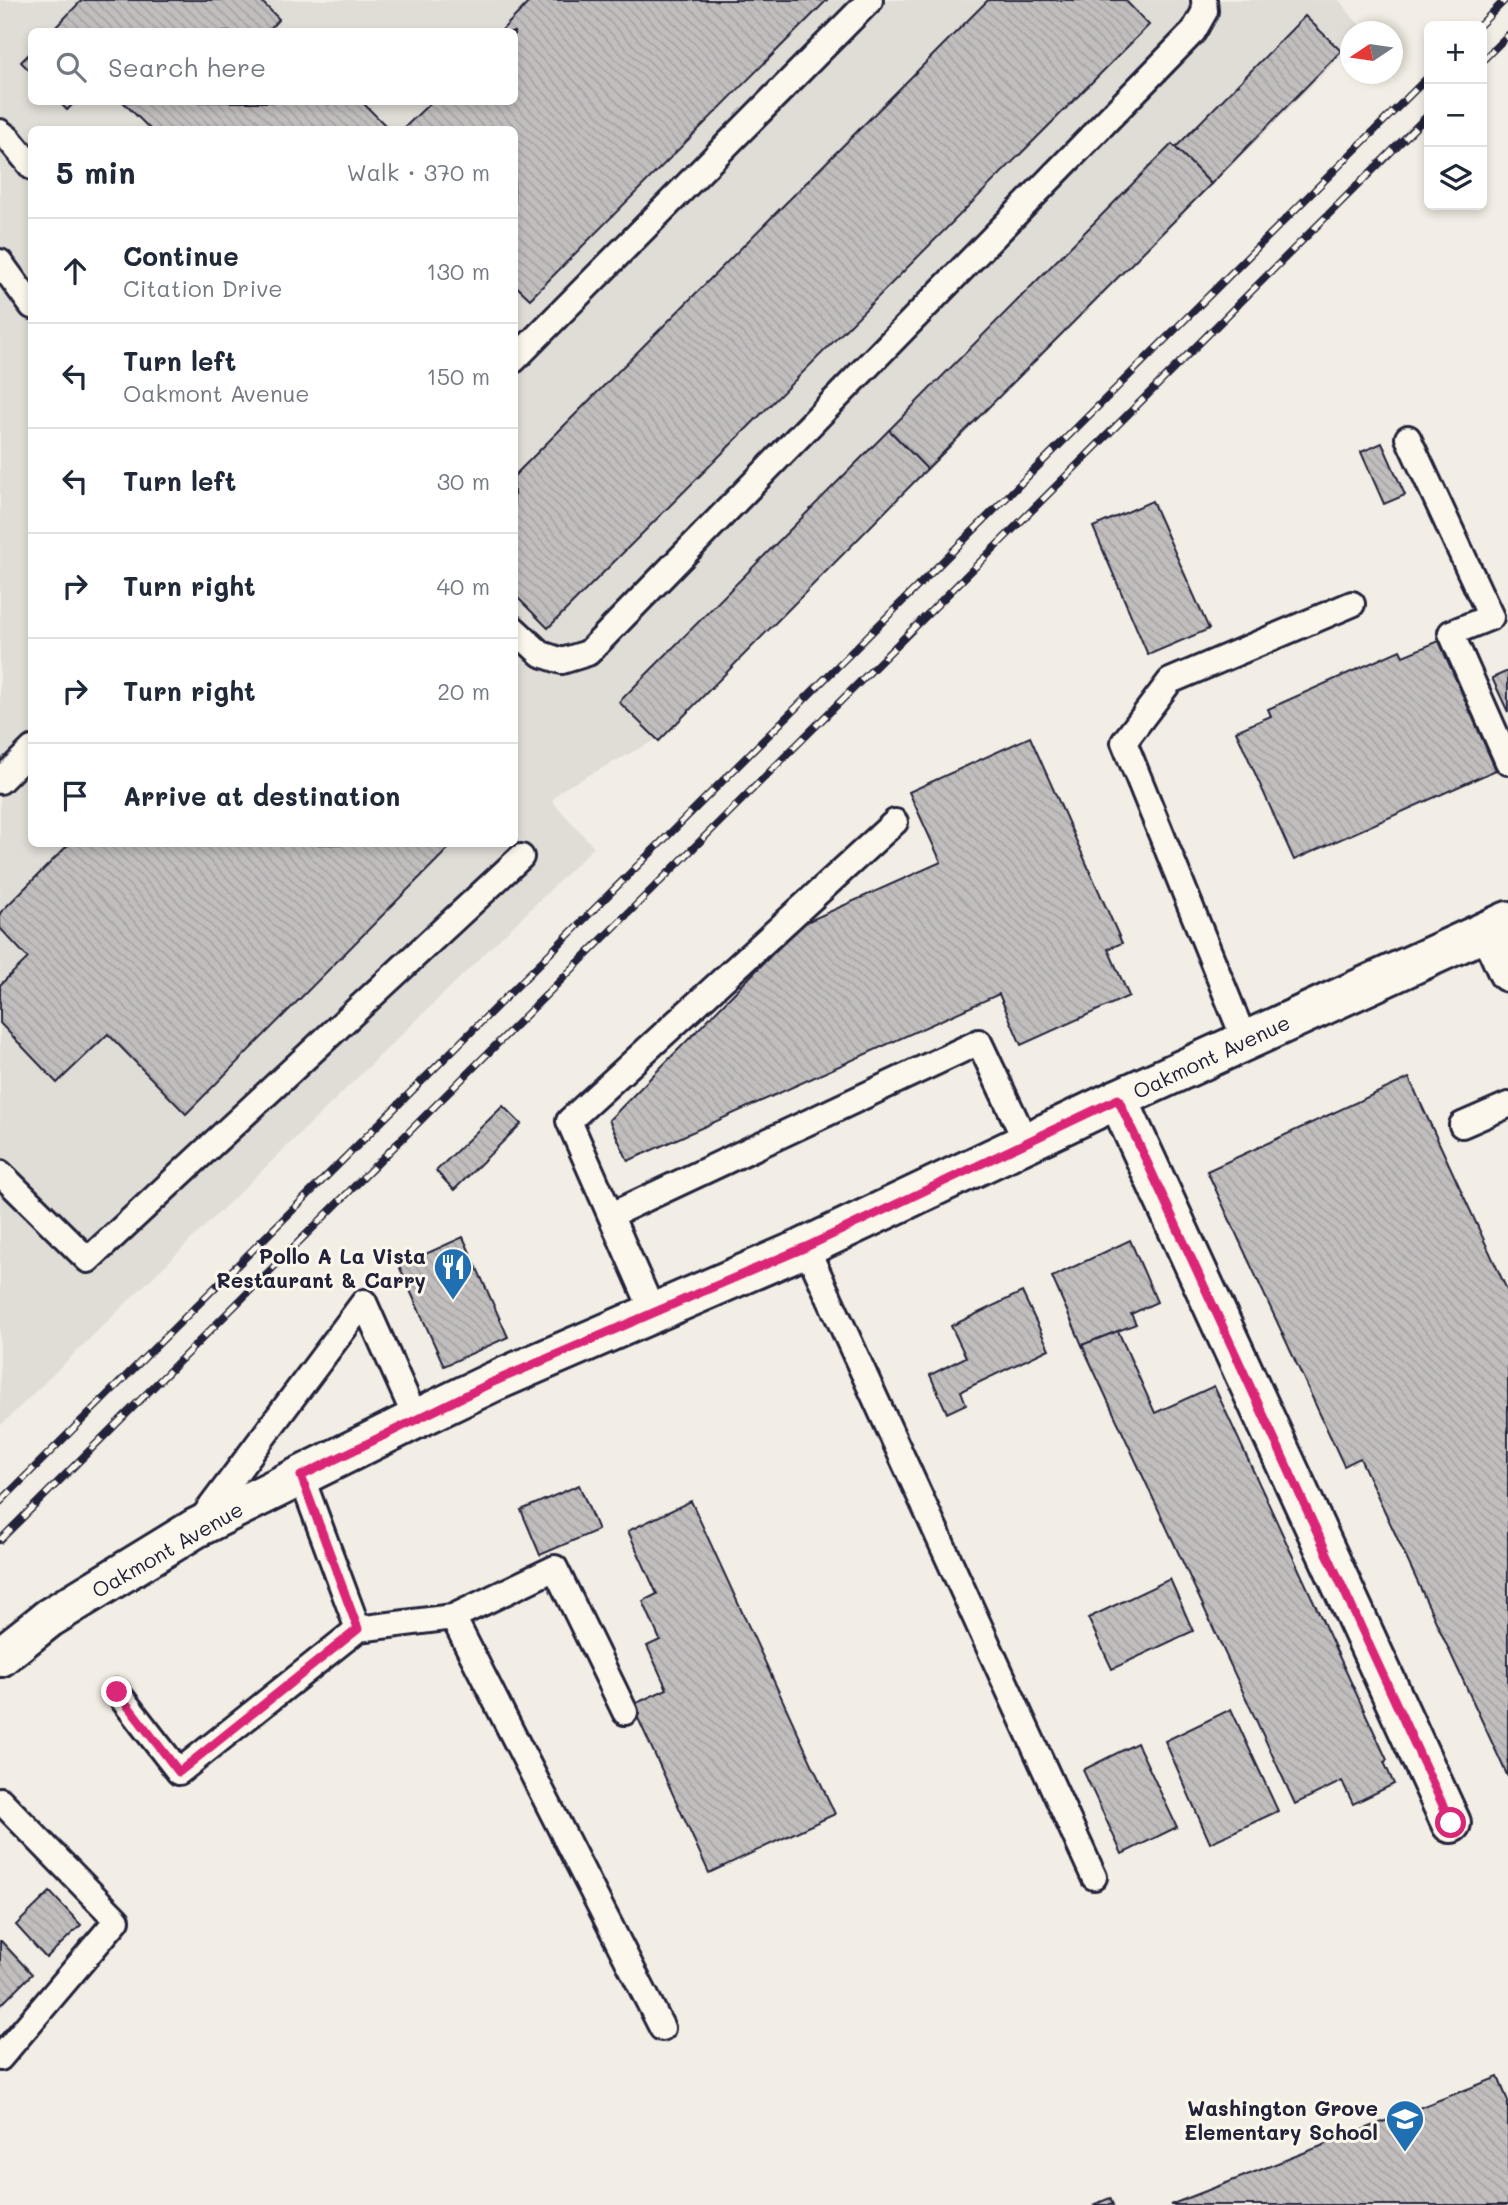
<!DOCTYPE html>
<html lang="en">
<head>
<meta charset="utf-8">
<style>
	body { margin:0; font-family:Mali,sans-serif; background:#f6f6f7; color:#1f2937 }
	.controls { position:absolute; right:21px; top:21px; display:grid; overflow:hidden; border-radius:10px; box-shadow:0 4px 10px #0003 }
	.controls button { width:63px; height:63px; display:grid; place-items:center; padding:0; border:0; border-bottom:2px solid #e0e1e3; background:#fff; color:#1f2937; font:35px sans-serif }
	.compass { position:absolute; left:1340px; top:21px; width:63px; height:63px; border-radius:50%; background:#fff; box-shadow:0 4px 10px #0003; rotate:257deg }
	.stop { position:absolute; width:21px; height:21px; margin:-16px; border:5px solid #db2777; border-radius:50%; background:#fff }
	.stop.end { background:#db2777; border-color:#fff; box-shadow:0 2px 7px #0008 }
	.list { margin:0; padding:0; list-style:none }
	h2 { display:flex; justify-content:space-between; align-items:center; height:91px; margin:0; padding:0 28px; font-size:30px }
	h2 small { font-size:23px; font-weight:400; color:#747a83 }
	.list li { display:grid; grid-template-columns:46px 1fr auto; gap:21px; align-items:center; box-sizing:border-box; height:105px; padding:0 28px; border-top:2px solid #e0e1e3 }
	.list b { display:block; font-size:26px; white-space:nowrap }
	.list p { margin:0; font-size:23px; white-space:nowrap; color:#747a83 }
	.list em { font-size:23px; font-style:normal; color:#747a83 }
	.icon { flex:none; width:38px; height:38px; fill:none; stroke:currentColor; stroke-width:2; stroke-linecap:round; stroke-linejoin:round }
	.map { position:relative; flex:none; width:1508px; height:2205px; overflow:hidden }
	.search { position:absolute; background:#fff; box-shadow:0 4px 10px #0003; left:28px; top:28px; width:490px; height:77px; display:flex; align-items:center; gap:18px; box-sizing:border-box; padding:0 24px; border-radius:10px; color:#747a83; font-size:26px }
	.panel { position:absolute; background:#fff; box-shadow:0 4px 10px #0003; left:28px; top:126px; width:490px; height:721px; border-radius:10px }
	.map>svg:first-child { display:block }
	.built { fill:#e0dcd6; fill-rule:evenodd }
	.building { fill:url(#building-back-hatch); stroke:#22223b; stroke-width:2 }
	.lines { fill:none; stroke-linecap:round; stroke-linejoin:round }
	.service-casing { stroke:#22223b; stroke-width:30 }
	.minor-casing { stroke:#22223b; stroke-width:44 }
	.tertiary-casing { stroke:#22223b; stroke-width:44 }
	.service { stroke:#fbf7ec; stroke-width:24 }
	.minor { stroke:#fbf7ec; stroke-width:38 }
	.tertiary { stroke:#fbf7ec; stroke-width:38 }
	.rail-casing { stroke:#22223b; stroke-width:8 }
	.rail { stroke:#fbf7ec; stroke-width:5; stroke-dasharray:16; stroke-linecap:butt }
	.route { stroke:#db2777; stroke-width:9 }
	.labels { text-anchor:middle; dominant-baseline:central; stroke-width:6; stroke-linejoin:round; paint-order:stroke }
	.street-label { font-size:21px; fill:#22223b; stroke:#fbf7ec }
	.poi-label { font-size:21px; font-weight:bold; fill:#22223b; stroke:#fbf7ec; text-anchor:end }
</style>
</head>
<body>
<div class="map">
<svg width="1508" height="2205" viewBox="0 0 1508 2205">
	<defs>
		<pattern id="building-back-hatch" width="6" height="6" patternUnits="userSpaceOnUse" patternTransform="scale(1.75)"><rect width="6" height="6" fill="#c2bebe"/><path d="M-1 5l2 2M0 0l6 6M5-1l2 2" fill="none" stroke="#a6a3a4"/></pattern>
	</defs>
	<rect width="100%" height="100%" fill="#f2eee5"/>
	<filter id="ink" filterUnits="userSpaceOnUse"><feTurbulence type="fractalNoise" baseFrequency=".0143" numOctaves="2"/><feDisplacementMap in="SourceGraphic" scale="14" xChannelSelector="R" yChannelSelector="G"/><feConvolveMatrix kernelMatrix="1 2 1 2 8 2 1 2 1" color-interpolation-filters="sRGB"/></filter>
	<g filter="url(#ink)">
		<path class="built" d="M0,0H1339L1364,31L1350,32V47L663,736L561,790L552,801L594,847L0,1426ZM32,32H514V102H32ZM32,130H514V844H32Z"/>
		<g class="building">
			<polygon points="82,0 260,0 279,19 267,32 51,32"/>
			<polygon points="531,0 827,0 530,299 514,284 514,130 402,130 431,102 514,102 514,32 500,32"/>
			<polygon points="988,0 1125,0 1149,25 548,628 514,594 514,476"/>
			<polygon points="1305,16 1341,51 1211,184 1175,148"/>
			<polygon points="32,51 32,73 21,62"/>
			<polygon points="59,102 75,102 67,110"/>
			<polygon points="123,102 327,102 329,104 331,102 362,102 390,130 151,130"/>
			<polygon points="1172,144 1211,184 927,469 889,430"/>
			<polygon points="889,430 927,469 659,741 619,702"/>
			<polygon points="1382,443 1405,495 1384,504 1361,452"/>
			<polygon points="1152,501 1209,629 1148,655 1093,527"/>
			<polygon points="1439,641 1496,770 1294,860 1236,731 1271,716 1268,709 1400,650 1403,656"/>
			<polygon points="1508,671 1508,712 1492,678"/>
			<polygon points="1030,737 1122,943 1108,949 1129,996 1021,1045 999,994 628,1161 609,1120 802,924 941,862 909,792"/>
			<polygon points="69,844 453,844 186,1114 108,1034 57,1083 0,1023 0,985 28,958 0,928 0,913"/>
			<polygon points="1409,1078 1508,1292 1508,1777 1360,1458 1344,1466 1207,1171"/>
			<polygon points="503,1106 521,1124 454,1190 436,1171"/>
			<polygon points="463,1237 508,1337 444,1366 399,1266"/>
			<polygon points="1130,1240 1157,1302 1131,1314 1136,1324 1082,1345 1052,1277"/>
			<polygon points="1022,1292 1049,1349 961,1391 966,1404 947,1413 930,1375 966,1357 951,1326"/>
			<polygon points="1118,1331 1155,1413 1214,1386 1387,1760 1384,1762 1394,1784 1353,1804 1342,1781 1295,1804 1082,1345"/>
			<polygon points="579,1485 598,1530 540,1555 521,1510"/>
			<polygon points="691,1501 835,1814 709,1873 632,1705 667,1689 647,1646 660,1640 643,1601 657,1594 628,1531"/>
			<polygon points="1170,1579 1193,1631 1112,1669 1088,1618"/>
			<polygon points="1231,1709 1278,1811 1210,1843 1165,1741"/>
			<polygon points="1137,1743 1177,1827 1122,1854 1083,1770"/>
			<polygon points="50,1892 81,1925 46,1958 16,1925"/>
			<polygon points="1,1941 32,1974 0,2006 0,1941"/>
			<polygon points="1498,2077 1508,2101 1508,2205 1170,2205"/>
			<polygon points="1110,2198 1113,2205 1093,2205"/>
		</g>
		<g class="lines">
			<g class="service-casing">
				<g id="service">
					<polyline points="0,132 8,138 32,167"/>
					<polyline points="0,262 32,306"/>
					<polyline points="514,360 870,0"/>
					<polyline points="1408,438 1491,617 1451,633 1508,762"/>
					<polyline points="514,629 541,654 562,661 588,653 1193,32 1205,11 1204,0"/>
					<polyline points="0,781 32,749"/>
					<polyline points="1245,1041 1124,742 1170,681 1352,604"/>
					<polyline points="1462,1125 1508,1105"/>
					<polyline points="0,1173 88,1260 521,857"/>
					<polyline points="611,1215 979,1042 1026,1142"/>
					<polyline points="806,1247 1094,1877"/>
					<polyline points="653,1312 569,1121 895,822"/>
					<polyline points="201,1520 364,1302 416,1419"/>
					<polyline points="453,1617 662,2028"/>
					<polyline points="358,1629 453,1617 555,1568 625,1712"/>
					<polyline points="117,1692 179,1772 358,1629 301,1476"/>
					<polyline points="0,1800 117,1920 0,2058"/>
				</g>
			</g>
			<g class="minor-casing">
				<g id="minor">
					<polyline points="1489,930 1508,972"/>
					<polyline points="1118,1099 1451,1823"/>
				</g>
			</g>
			<g class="tertiary-casing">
				<polyline id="tertiary" points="0,1657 49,1618 196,1528 416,1419 493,1382 806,1247 1118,1099 1508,921"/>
			</g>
			<use href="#service" class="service"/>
			<use href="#minor" class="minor"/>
			<use href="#tertiary" class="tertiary"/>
			<g class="rail-casing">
				<g id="rail">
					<polyline points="1479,26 1505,0"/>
					<polyline points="1482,61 1508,35"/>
					<polyline points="0,1502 1429,76"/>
					<polyline points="0,1540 1429,114"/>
				</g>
			</g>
			<use href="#rail" class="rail"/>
		</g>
	</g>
	<g class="lines" filter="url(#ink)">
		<polyline class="route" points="117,1692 179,1772 358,1629 301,1476 493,1382 806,1247 1118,1099 1451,1823"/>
	</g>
	<defs>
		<g id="restaurant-pin" transform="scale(2.0125)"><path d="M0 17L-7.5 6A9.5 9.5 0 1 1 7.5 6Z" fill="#1f6fb2" stroke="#fbf7ec"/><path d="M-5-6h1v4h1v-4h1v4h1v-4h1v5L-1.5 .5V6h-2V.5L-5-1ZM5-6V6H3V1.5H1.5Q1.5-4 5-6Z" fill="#fff"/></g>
		<g id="school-pin" transform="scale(2.0125)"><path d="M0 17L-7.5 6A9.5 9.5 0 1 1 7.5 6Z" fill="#1f6fb2" stroke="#fbf7ec"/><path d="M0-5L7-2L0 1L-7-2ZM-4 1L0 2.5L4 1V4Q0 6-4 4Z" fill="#fff"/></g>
	</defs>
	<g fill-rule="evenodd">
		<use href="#restaurant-pin" x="453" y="1267"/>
		<use href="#school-pin" x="1405" y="2119"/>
	</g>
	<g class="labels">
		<g class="street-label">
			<text transform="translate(1211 1056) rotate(-25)">Oakmont Avenue</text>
			<text transform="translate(167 1549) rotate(-30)">Oakmont Avenue</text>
		</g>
		<g class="poi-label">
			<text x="426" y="1255">Pollo A La Vista<tspan x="426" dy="24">Restaurant &amp; Carry</tspan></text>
			<text x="1378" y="2107">Washington Grove<tspan x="1378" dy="24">Elementary School</tspan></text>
		</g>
	</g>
</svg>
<div class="controls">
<button>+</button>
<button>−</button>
<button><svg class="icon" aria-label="layers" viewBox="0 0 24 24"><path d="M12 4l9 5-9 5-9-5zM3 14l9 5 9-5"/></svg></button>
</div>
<svg class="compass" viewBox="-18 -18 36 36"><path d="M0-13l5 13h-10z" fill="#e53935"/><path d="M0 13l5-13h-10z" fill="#747a83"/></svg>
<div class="stop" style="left:1451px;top:1823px"></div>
<div class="stop end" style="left:117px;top:1692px"></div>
<div class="search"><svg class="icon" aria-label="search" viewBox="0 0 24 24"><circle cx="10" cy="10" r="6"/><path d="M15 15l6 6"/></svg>Search here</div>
<section class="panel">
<h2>5 min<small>Walk · 370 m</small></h2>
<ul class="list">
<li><svg class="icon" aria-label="ahead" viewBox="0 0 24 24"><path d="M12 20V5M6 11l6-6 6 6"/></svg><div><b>Continue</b><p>Citation Drive</p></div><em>130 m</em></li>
<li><svg class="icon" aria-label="left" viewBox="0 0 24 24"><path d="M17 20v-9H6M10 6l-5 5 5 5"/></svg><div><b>Turn left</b><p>Oakmont Avenue</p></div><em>150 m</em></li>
<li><svg class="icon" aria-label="left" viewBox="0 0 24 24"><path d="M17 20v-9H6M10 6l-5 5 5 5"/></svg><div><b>Turn left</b></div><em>30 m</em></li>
<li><svg class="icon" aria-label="right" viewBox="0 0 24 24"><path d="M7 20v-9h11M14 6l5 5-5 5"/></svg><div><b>Turn right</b></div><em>40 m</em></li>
<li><svg class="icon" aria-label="right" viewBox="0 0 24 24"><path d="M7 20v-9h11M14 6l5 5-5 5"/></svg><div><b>Turn right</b></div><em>20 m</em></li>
<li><svg class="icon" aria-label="arrive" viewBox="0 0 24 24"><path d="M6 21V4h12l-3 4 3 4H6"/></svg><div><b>Arrive at destination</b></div></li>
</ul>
</section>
</div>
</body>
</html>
